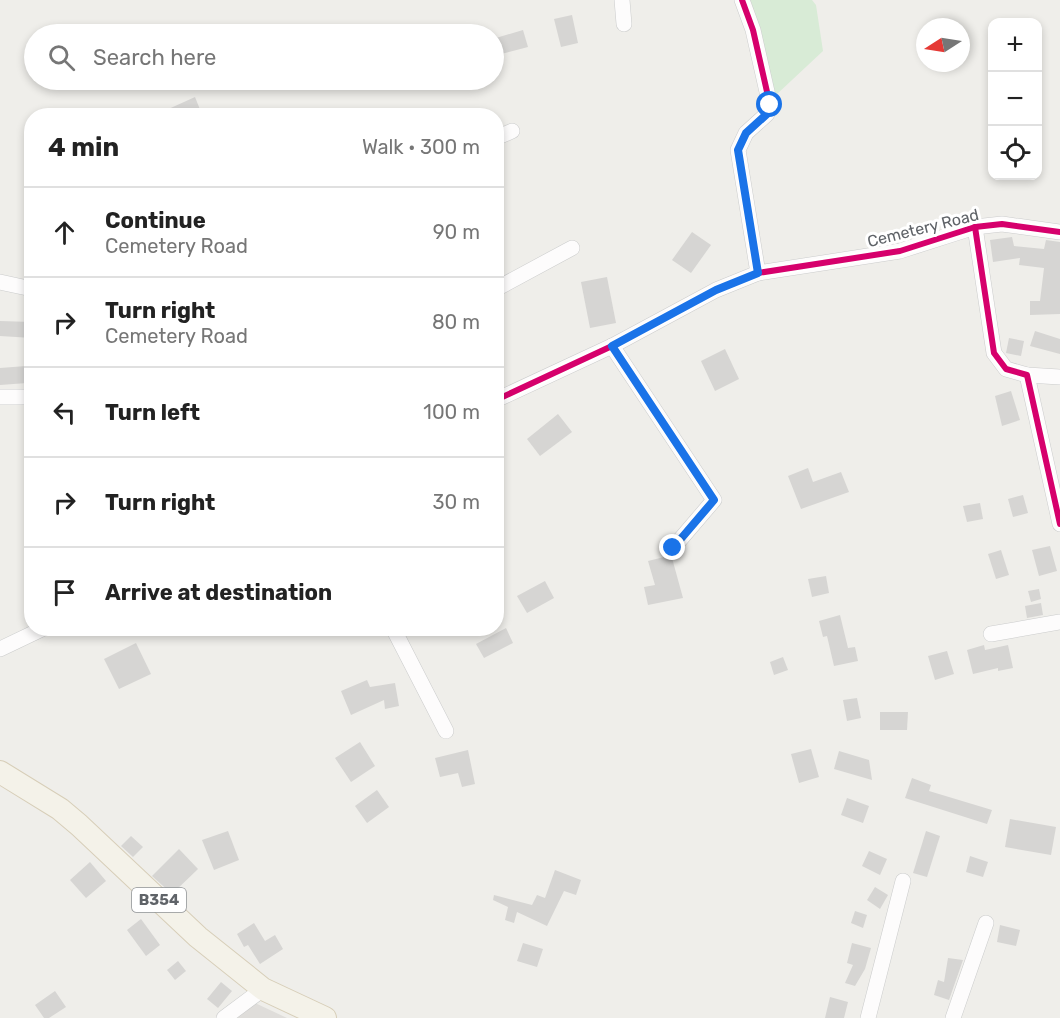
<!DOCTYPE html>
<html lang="en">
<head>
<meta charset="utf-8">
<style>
	body { margin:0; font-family:Rubik,sans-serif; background:#f6f6f6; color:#222 }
	.controls { position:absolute; right:18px; top:18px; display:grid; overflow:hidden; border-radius:12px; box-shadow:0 3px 9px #0003 }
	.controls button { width:54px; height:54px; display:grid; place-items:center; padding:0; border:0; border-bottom:2px solid #e0e0e0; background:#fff; color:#222; font:30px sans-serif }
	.compass { position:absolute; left:916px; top:18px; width:54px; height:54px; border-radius:50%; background:#fff; box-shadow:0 3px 9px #0003; rotate:258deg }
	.stop { position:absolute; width:18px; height:18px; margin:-14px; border:4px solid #1a73e8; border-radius:50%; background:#fff }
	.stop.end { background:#1a73e8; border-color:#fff; box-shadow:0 2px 6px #0008 }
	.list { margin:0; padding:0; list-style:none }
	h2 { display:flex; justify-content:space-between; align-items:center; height:78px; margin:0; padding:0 24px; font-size:26px }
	h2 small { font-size:20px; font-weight:400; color:#767676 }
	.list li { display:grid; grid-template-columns:39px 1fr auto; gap:18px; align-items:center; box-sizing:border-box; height:90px; padding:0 24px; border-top:2px solid #e0e0e0 }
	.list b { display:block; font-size:22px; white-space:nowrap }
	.list p { margin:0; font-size:20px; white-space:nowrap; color:#767676 }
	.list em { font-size:20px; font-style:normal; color:#767676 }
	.icon { flex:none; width:33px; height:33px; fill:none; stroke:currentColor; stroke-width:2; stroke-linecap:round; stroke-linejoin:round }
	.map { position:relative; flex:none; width:1060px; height:1018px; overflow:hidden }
	.search { position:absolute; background:#fff; box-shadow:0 3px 9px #0003; left:24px; top:24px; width:480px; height:66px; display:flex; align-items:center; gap:15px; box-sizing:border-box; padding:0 21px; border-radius:33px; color:#767676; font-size:22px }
	.panel { position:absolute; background:#fff; box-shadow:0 3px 9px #0003; left:24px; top:108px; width:480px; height:528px; border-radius:24px }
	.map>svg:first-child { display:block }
	.industrial { fill:#dfddda }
	.green { fill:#d8ebd6 }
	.building { fill:#d6d5d3 }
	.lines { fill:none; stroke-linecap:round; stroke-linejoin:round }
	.street-casing { stroke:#cbcccc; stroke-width:16 }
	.primary-casing { stroke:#d7ceb8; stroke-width:24 }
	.street { stroke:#fdfcfc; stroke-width:15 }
	.primary { stroke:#f4f2e9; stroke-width:22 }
	.cycleway-casing { stroke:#fff; stroke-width:10 }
	.cycleway { stroke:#d6006c; stroke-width:6 }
	.route { stroke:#1a73e8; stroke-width:8 }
	.labels { text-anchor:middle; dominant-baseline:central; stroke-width:6; stroke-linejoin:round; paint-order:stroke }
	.shield { fill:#fff; stroke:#8f9295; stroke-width:1.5 }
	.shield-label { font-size:15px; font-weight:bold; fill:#5f6368 }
	.street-label { font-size:16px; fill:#5f6368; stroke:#fff }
</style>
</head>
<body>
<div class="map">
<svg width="1060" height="1018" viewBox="0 0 1060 1018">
	<rect width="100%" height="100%" fill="#efeeea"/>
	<polygon class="industrial" points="253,1002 287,1018 234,1018"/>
	<polygon class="green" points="745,0 812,0 816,5 823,51 776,95"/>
	<g class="building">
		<polygon points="572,15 578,43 561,47 554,19"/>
		<polygon points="523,30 528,47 501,54 496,38"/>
		<polygon points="195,97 201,112 192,116 153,116"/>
		<polygon points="692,232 711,245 691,273 672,260"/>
		<polygon points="1012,237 1014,246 1044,249 1046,240 1060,242 1060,314 1030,315 1030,301 1040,301 1044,268 1019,265 1020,258 993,262 990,240"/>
		<polygon points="607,277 616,323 590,328 581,282"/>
		<polygon points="0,321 32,322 32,338 0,336"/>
		<polygon points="1035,331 1060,339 1060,354 1030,346"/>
		<polygon points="1009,338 1024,341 1021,356 1006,353"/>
		<polygon points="725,349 739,379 715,391 701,361"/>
		<polygon points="26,366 27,383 0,385 0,368"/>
		<polygon points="1011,391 1020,420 1002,426 995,396"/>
		<polygon points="558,414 572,432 540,456 527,439"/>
		<polygon points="808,468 813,482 841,472 849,492 801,509 788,476"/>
		<polygon points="1023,495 1028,513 1013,517 1008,499"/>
		<polygon points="980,503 983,519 967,522 963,506"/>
		<polygon points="1050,546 1057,571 1039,576 1032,550"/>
		<polygon points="1001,550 1009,575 996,579 988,554"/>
		<polygon points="668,556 672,558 683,598 648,605 644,587 655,585 648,561"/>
		<polygon points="826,576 829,593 812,597 808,579"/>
		<polygon points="545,581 554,598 527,613 517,596"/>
		<polygon points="1039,589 1041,599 1031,602 1028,591"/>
		<polygon points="1041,603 1043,615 1027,618 1025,606"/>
		<polygon points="840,615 848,648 855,647 858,661 834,666 827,636 823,637 819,621"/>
		<polygon points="506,628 513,643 484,658 476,644"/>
		<polygon points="136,643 151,674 119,689 104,659"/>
		<polygon points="984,645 985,650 1008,645 1013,668 998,671 998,668 973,674 967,650"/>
		<polygon points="947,651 954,674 935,680 928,656"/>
		<polygon points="783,657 788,670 774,675 770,662"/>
		<polygon points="367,680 370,687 395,683 399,706 385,709 384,700 351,715 341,691"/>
		<polygon points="857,698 861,718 847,721 843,700"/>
		<polygon points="880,712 908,712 907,730 880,730"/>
		<polygon points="360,742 375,766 351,782 335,758"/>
		<polygon points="811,749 819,777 799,783 791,754"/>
		<polygon points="468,750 475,784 462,787 458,773 440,777 435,758"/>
		<polygon points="839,751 869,760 872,780 834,769"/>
		<polygon points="912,778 931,785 929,791 992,810 987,824 905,798"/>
		<polygon points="377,790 389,807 367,823 355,806"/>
		<polygon points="847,798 869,806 863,823 841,815"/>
		<polygon points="1010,819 1056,827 1051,855 1005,847"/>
		<polygon points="228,831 239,860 214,870 202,840"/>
		<polygon points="926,831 940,836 927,877 913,873"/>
		<polygon points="131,836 143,847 133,857 121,846"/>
		<polygon points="179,849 198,869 172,894 152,876"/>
		<polygon points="869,851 887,859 880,875 862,866"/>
		<polygon points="970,856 988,862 983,877 966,872"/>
		<polygon points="90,862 106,881 86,898 70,880"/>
		<polygon points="555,870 581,880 576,895 564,891 547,926 517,912 514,923 505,920 508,907 493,900 494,895 532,905 537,895 545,898"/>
		<polygon points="875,887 888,895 880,909 867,900"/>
		<polygon points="855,911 867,915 863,928 851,923"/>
		<polygon points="141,919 160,945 146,956 127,930"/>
		<polygon points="254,923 265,941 275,935 283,949 260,964 248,945 244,947 237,934"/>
		<polygon points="1000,925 1020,930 1016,946 997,942"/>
		<polygon points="523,943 543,949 537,967 517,961"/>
		<polygon points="852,943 871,948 865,969 855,986 845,983 853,965 847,963"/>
		<polygon points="948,958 963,960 949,1000 934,995 938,980 944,982"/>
		<polygon points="178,961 186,971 175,980 167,970"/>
		<polygon points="221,982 232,991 218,1008 207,999"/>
		<polygon points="55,991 66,1007 49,1018 44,1018 35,1005"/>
		<polygon points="830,997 848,1002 844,1018 825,1018"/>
	</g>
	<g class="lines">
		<g class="street-casing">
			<g id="street">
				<polyline points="622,0 624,24"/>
				<polyline points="742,0 753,30 770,105 767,114 746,133 738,150 758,273"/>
				<polyline points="496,138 512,131"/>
				<polyline points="975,227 994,353 1006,369 1027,375 1060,524"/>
				<polyline points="0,282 32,289"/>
				<polyline points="496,289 572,248"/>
				<polyline points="612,346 714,500 673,548"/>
				<polyline points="1027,375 1060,377"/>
				<polyline points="0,397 32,397"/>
				<polyline points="496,400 612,346 716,290 758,273 900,251 975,227 1002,224 1060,232"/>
				<polyline points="393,628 446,731"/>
				<polyline points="991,634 1060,622"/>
				<polyline points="0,649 44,628"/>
				<polyline points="224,1018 263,989"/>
				<polyline points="868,1018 903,881"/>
				<polyline points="953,1018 986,923"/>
			</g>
		</g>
		<g class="primary-casing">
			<polyline id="primary" points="0,772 60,809 79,825 198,937 263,989 325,1018"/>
		</g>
		<use href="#street" class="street"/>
		<use href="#primary" class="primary"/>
		<g class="cycleway-casing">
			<g id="cycleway">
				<polyline points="742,0 753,30 770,105 767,114 746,133 738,150 758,273"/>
				<polyline points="975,227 994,353 1006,369 1027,375 1060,524"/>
				<polyline points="612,346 714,500 673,548"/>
				<polyline points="496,400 612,346 716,290 758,273 900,251 975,227 1002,224 1060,232"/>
			</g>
		</g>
		<use href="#cycleway" class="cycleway"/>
	</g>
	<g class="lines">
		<polyline class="route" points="673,548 714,500 612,346 716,290 758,273 738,150 746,133 767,114 770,105"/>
	</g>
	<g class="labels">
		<rect class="shield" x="132" y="888" width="54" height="24" rx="4.5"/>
		<g class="shield-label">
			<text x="159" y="900">B354</text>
		</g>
		<g class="street-label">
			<text transform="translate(923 228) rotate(-14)">Cemetery Road</text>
		</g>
	</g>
</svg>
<div class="controls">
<button>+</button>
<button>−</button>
<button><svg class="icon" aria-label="locate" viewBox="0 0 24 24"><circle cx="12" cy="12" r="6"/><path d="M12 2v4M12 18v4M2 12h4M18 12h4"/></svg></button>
</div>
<svg class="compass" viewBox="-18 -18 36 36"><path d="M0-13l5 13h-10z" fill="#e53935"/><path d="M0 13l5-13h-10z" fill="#767676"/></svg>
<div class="stop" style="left:770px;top:105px"></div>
<div class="stop end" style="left:673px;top:548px"></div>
<div class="search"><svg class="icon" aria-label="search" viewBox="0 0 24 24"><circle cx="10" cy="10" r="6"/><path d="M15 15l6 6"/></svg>Search here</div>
<section class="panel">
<h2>4 min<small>Walk · 300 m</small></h2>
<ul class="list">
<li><svg class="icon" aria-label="ahead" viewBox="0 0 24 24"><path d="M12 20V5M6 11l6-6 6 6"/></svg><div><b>Continue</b><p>Cemetery Road</p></div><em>90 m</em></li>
<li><svg class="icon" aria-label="right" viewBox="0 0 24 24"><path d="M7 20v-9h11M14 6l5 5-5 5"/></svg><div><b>Turn right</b><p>Cemetery Road</p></div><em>80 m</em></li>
<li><svg class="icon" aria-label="left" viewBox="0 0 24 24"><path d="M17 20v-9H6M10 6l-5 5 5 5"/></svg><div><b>Turn left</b></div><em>100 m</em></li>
<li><svg class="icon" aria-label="right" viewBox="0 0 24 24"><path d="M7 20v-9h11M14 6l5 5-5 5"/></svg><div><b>Turn right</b></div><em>30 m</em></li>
<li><svg class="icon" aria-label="arrive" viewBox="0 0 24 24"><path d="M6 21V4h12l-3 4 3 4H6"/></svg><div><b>Arrive at destination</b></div></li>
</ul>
</section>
</div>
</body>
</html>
